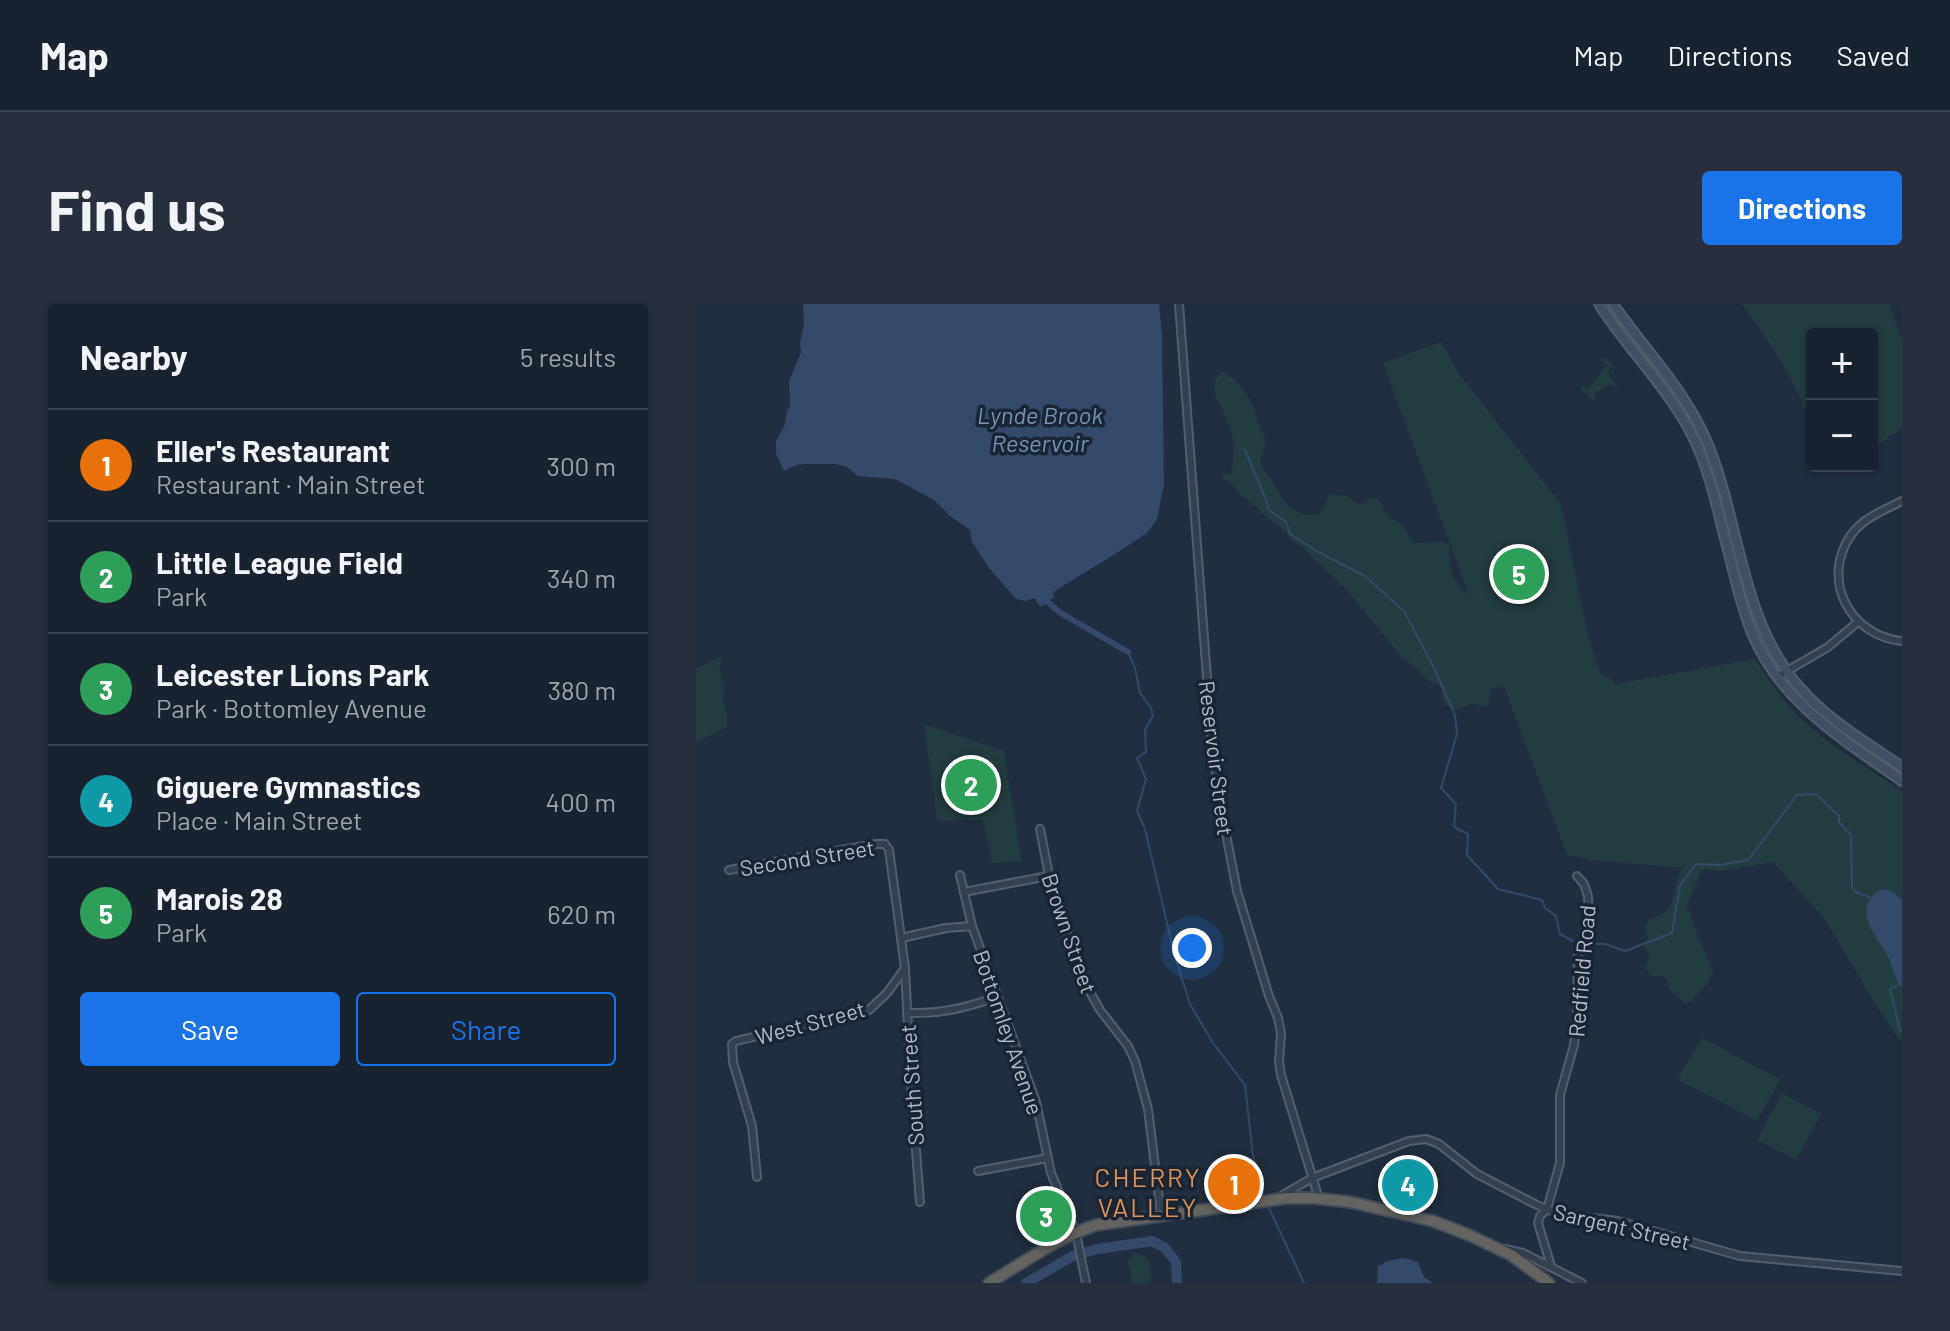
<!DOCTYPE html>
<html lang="en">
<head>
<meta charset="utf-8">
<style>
	body { margin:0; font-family:Barlow,sans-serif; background:#262f3b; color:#f1f3f6 }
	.controls { position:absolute; right:24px; top:24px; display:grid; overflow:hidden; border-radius:8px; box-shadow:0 2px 6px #0004 }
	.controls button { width:72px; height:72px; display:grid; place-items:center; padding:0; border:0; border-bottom:2px solid #373f4b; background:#19222f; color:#f1f3f6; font:40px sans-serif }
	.you { position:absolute; left:496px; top:644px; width:28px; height:28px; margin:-20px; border:6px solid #fff; border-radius:50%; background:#1a73e8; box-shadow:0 0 0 12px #1a73e833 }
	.badge { display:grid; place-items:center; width:52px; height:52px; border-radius:50%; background:#1a73e8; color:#fff; font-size:26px; font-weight:700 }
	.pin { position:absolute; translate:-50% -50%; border:4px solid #fff; box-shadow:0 2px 8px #0006 }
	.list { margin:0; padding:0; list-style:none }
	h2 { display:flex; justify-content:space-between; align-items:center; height:104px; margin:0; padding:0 32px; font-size:34px }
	h2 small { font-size:26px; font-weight:400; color:#9fa4aa }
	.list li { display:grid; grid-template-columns:52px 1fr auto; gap:24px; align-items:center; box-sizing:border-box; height:112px; padding:0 32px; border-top:2px solid #373f4b }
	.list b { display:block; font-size:30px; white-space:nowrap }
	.list p { margin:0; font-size:26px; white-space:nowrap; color:#9fa4aa }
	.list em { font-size:26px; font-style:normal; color:#9fa4aa }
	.actions { display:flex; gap:16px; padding:24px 32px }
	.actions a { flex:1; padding:18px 0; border:2px solid #1a73e8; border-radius:8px; text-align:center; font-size:28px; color:#1a73e8 }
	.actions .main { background:#1a73e8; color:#fff }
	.map { position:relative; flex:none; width:1206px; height:979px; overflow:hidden; border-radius:8px }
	header { display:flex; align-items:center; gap:48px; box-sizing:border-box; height:112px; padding:0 40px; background:#19222f; border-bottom:2px solid #373f4b }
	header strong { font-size:38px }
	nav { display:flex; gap:44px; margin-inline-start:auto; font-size:28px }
	.intro { display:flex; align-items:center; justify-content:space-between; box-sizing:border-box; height:192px; padding:0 48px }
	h1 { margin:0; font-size:56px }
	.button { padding:20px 36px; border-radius:8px; background:#1a73e8; color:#fff; font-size:28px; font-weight:700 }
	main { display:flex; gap:48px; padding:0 48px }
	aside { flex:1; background:#19222f; border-radius:8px; box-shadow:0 2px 6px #0004 }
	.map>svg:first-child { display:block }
	.green { fill:#233c40 }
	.water { fill:#334967 }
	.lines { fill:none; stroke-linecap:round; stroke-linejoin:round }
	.stream { stroke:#334967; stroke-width:2 }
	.canal { stroke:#334967; stroke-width:6 }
	.river { stroke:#334967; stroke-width:10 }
	.minor-casing { stroke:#535e6c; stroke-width:10 }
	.secondary-casing { stroke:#535e6c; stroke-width:12 }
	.trunk-casing { stroke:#404b59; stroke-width:14 }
	.minor { stroke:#35404f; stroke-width:6 }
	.secondary { stroke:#434f62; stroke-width:8 }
	.trunk { stroke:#646360; stroke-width:10 }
	.labels { text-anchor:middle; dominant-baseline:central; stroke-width:7; stroke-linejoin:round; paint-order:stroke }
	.street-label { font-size:22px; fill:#b1bbca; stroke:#1a2533 }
	.water-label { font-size:24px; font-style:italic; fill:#7691b4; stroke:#1a2533 }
	.quarter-label { font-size:26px; letter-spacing:2px; fill:#de9258; stroke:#1a2533 }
</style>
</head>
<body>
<header>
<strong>Map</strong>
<nav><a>Map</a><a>Directions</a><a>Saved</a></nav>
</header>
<div class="intro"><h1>Find us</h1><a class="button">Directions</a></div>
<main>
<aside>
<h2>Nearby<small>5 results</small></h2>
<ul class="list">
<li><span class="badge" style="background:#e8710a">1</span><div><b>Eller's Restaurant</b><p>Restaurant · Main Street</p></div><em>300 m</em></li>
<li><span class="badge" style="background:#2e9e5b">2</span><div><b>Little League Field</b><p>Park</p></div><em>340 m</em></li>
<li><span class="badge" style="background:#2e9e5b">3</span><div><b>Leicester Lions Park</b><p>Park · Bottomley Avenue</p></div><em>380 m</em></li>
<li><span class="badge" style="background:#0f9aa8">4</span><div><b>Giguere Gymnastics</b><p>Place · Main Street</p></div><em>400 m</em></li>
<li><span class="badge" style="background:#2e9e5b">5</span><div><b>Marois 28</b><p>Park</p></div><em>620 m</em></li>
</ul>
<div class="actions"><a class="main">Save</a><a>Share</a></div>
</aside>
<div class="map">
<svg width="1206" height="979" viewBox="0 0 1206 979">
	<rect width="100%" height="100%" fill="#212e3f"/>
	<g class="green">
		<path d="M1046,0H1193L1206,35V124L1176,145V30H1116V125C1102,79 1074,39 1046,0Z"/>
		<path d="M745,38L764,71L865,200L892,331L905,371L914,374L919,380L1059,355C1071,374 1084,393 1100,410C1130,441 1171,463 1206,487V736L1202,734L1180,701L1128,614L1077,558L1026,567L1007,565L990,602C997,612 998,624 1003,635C1008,646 1013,656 1017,667L1009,683L992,699H988L973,685L971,676L967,672H955L949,663L954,651L948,643L952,633L948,624L953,615C985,607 973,587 986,564L895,556L871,551L808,383L796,384C792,390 795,397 791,403L776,400L760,406L751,402L745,394L746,386L742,380L731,376L718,362L708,356L651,286L607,244L598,238L584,223L569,213L563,205L544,191L536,180L526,175V171L534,170C542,154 537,129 530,113C523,95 509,85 526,67C548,80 558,99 564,123C565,127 568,130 569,134C571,142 563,150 565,159C567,166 571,170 575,175C589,196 590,211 621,211L628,203L633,190L651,192L662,200L669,199L676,193C690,197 684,205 693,213C697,216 702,218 706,221C710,225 713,233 717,238C729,240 741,235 753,240C753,259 754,280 773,291L687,59Z"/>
		<polygon points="906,53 911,54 917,62 911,67 951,129 920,82 916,83 914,80 898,90 900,95 896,97 890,87 888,90 884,85 885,81 891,86 911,61 905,56"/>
		<polygon points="26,352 23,365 29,383 26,394 30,407 31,423 3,437 0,442 0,364"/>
		<polygon points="228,420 308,447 326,557 296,559 287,516 241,517"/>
		<polygon points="1006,734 1084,775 1083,778 1061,817 983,776 983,772"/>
		<polygon points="1086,789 1125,810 1100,856 1061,836"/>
		<polygon points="358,889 370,922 344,937 329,906 338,901 337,897"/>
		<path d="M438,949C456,950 456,964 455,979H434L436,977L434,965L431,959Z"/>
	</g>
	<g class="water">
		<polygon points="107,0 463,0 466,29 468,181 461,215 451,229 416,252 360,286 357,289 358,293 345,303 338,294 330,297 320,295 293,264 276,238 274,226 254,212 238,196 199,175 162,172 151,163 140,160 110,160 101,161 88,167 80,150 80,137 89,120 91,107 94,101 93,78 105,48 104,39 108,20"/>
		<path d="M1191,585L1197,588L1206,596V684C1199,675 1197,665 1193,655C1185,637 1160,613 1175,594C1180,588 1184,586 1191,585Z"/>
		<polygon points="708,954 722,958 728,973 737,979 681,979 682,962 692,957"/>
	</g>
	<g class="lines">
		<g class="stream">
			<polyline points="549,146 569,193 573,206 590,218 594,230 622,248 669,272 708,307 738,364 759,411 761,430 745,484 760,500 758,523 772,530 771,551 802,585 846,596 849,604 860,612 864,630 879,638"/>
			<polyline points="432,348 439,364 444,389 455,404 457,412 449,426 450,448 441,454 450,475 441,507 449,525 478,649 494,700 517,739 549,781 557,852 568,892"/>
			<polyline points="896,640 909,640 929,647 976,629 984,582 1000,560 1024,561 1052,556 1101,491 1120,490 1143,512 1143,518 1155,531 1156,583 1161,589 1176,594"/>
			<polyline points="1203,677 1203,680 1194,685 1204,727 1206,728"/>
			<polyline points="572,902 608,979"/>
		</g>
		<polyline class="canal" points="352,298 363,308 432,348"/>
		<polyline class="river" points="330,979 377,952 402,945 456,937 469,944 480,958 481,979"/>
		<g class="minor-casing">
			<g id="minor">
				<polyline points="483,0 516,441 525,504 541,587 573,692 582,714 585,729 583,758 585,771 623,895"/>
				<path d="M1206,197C1188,206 1167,214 1155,231C1124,276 1154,332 1206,337"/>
				<polyline points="1081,373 1132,343 1162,318"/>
				<polyline points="344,525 357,592 389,679 404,706 432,742 439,757 452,805 465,911"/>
				<polyline points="33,566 180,540 189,540 193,546 205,634"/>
				<polyline points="264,571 276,622 340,798 355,869 380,929 390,979"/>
				<polyline points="268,588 352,572"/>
				<polyline points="209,664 215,782 224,898"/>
				<path d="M211,709C245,710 269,704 301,693"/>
				<polyline points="282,867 352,854"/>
				<polyline points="61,873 56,822 37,758 36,740 40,737 173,706 191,689 209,664 205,634 250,624 276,622"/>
				<polyline points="585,892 616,874 658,858 713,837 730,835 743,840 781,870 841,901 860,909 878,912 922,917 1044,952 1206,967"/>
				<polyline points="809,945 827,949 886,979"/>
				<polyline points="855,962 842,919 844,912 851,905 864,859 864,791 878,741 881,714 882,651 893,618 892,592 888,580 881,572"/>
			</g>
		</g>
		<g class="secondary-casing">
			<g id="secondary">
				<path d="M903,0C933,47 974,85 998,135C1015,170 1022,209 1032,246C1039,274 1045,302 1056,329C1084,398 1148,436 1206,477"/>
				<path d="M917,0C948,45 988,85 1010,136C1045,218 1043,316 1105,385C1133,417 1171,439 1206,463"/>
			</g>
		</g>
		<g class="trunk-casing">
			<path id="trunk" d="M293,979C328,958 361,934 400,921L591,894H617L654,898L737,917L773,931L815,951L853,979"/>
		</g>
		<use href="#minor" class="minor"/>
		<use href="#secondary" class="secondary"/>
		<use href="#trunk" class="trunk"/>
	</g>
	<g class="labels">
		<g class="street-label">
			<text transform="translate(521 454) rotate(83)">Reservoir Street</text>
			<text transform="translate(111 553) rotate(-9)">Second Street</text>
			<text transform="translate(374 629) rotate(71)">Brown Street</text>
			<text transform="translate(885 667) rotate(-85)">Redfield Road</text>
			<text transform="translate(114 718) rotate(-15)">West Street</text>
			<text transform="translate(313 728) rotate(71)">Bottomley Avenue</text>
			<text transform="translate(215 781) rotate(-94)">South Street</text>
			<text transform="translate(926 922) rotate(13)">Sargent Street</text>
		</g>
		<g class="water-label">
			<text x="344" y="110">Lynde Brook<tspan x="344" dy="28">Reservoir</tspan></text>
		</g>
		<g class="quarter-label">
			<text x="452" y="872">CHERRY<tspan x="452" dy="30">VALLEY</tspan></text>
		</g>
	</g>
</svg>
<div class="controls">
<button>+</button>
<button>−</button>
</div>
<div class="you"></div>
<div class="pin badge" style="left:538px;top:880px;background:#e8710a">1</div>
<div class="pin badge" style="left:275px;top:481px;background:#2e9e5b">2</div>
<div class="pin badge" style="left:350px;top:912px;background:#2e9e5b">3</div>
<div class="pin badge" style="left:712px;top:881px;background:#0f9aa8">4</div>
<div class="pin badge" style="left:823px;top:270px;background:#2e9e5b">5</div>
</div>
</main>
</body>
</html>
